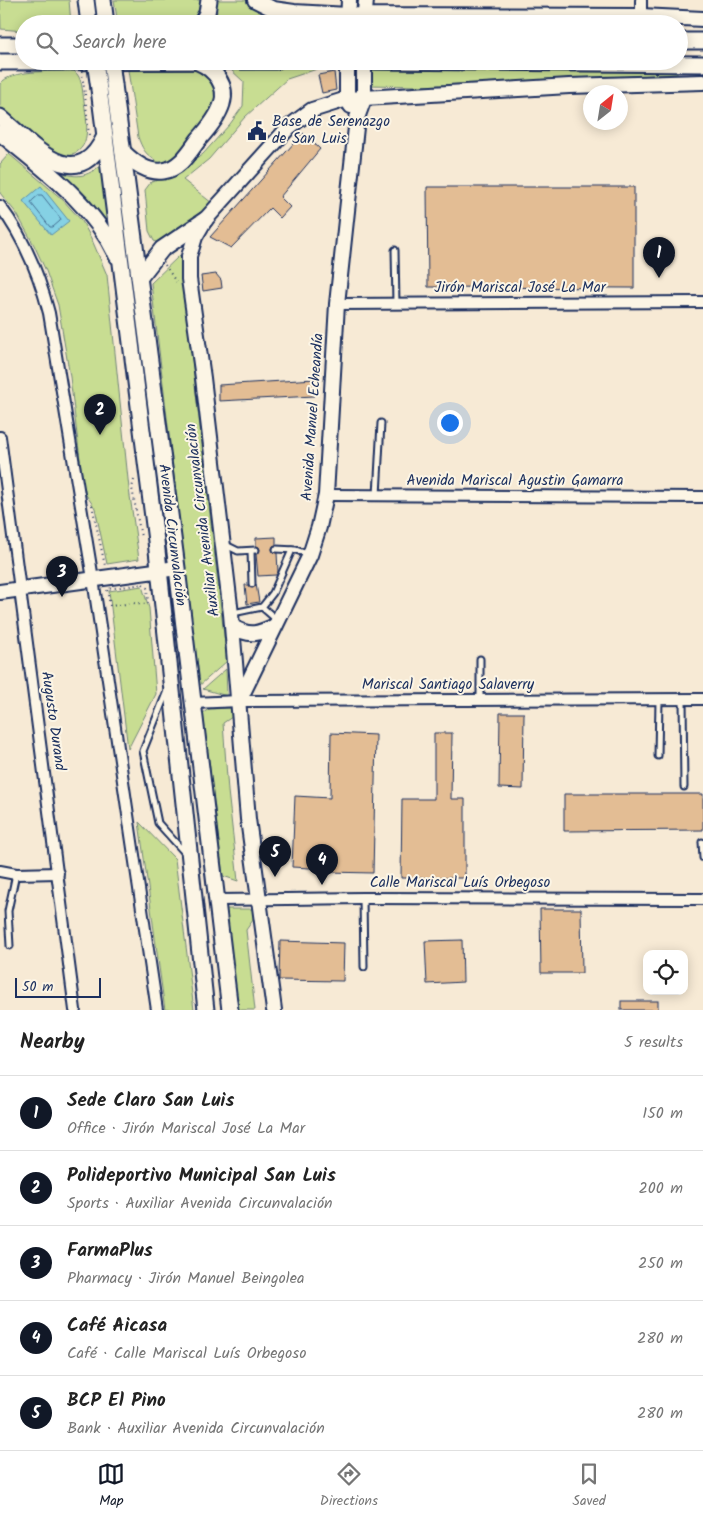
<!DOCTYPE html>
<html lang="en">
<head>
<meta charset="utf-8">
<style>
	body { margin:0; font-family:Kalam,sans-serif; background:#f2f2f2; color:#222 }
	.controls { position:absolute; right:15px; bottom:15px; display:grid; overflow:hidden; border-radius:10px; box-shadow:0 2px 12px #0003 }
	.controls button { width:45px; height:45px; display:grid; place-items:center; padding:0; border:0; border-bottom:1px solid #e0e0e0; background:#fff; color:#222; font:25px sans-serif }
	.compass { position:absolute; left:583px; top:85px; width:45px; height:45px; border-radius:50%; background:#fff; box-shadow:0 2px 12px #0003; rotate:30deg }
	.scale { position:absolute; left:15px; bottom:12px; width:86px; box-sizing:border-box; padding-left:5px; border:2px solid #1b2f5e; border-top:0; font-size:14px; line-height:18px; white-space:nowrap; color:#1b2f5e; -webkit-text-stroke:4px #fcf5e5; paint-order:stroke }
	.you { position:absolute; left:449px; top:422px; width:18px; height:18px; margin:-12px; border:4px solid #fff; border-radius:50%; background:#1a73e8; box-shadow:0 0 0 8px #1a73e833 }
	.badge { display:grid; place-items:center; width:32px; height:32px; border-radius:50%; background:#111827; color:#fff; font-size:16px; font-weight:700 }
	.pin { position:absolute; translate:-50% -41px; filter:drop-shadow(0 1px 2px #0008) }
	.pin::after { content:''; position:absolute; top:26px; width:18px; height:15px; background:inherit; clip-path:polygon(0 0,100% 0,50% 100%) }
	.list { margin:0; padding:0; list-style:none }
	h2 { display:flex; justify-content:space-between; align-items:center; height:65px; margin:0; padding:0 20px; font-size:21px }
	h2 small { font-size:16px; font-weight:400; color:#767676 }
	.list li { display:grid; grid-template-columns:32px 1fr auto; gap:15px; align-items:center; box-sizing:border-box; height:75px; padding:0 20px; border-top:1px solid #e0e0e0 }
	.list b { display:block; font-size:19px; white-space:nowrap }
	.list p { margin:0; font-size:16px; white-space:nowrap; color:#767676 }
	.list em { font-size:16px; font-style:normal; color:#767676 }
	.icon { flex:none; width:28px; height:28px; fill:none; stroke:currentColor; stroke-width:2; stroke-linecap:round; stroke-linejoin:round }
	.map { position:relative; flex:none; width:703px; height:1010px; overflow:hidden }
	.search { position:absolute; background:#fff; box-shadow:0 2px 12px #0003; left:15px; right:15px; top:15px; height:55px; display:flex; align-items:center; gap:12px; box-sizing:border-box; padding:0 18px; border-radius:28px; color:#767676; font-size:19px }
	.sheet { height:440px; background:#fff }
	nav { display:flex; justify-content:space-around; align-items:center; box-sizing:border-box; height:70px; border-top:1px solid #e0e0e0; background:#fff; font-size:14px; color:#767676 }
	nav a { display:grid; justify-items:center; gap:2px }
	nav .on { color:#111827 }
	.map>svg:first-child { display:block }
	.green { fill:#c8dd92; stroke:#728678 }
	.water { fill:#85d1e4; stroke:#5b90ae }
	.lines { fill:none; stroke-linecap:round; stroke-linejoin:round }
	.shore { stroke:#457094; stroke-width:1 }
	.building { fill:#e3bd94; stroke:#1b2f5e }
	.lane-casing { stroke:#1b2f5e; stroke-width:9 }
	.street-casing { stroke:#1b2f5e; stroke-width:14 }
	.secondary-casing { stroke:#1b2f5e; stroke-width:18 }
	.primary-casing { stroke:#1b2f5e; stroke-width:19 }
	.path { stroke:#1b2f5e; stroke-width:2; stroke-dasharray:1 4; stroke-linecap:butt }
	.lane { stroke:#fcf5e5; stroke-width:5 }
	.street { stroke:#fcf5e5; stroke-width:10 }
	.secondary { stroke:#fcf5e5; stroke-width:14 }
	.primary { stroke:#fcf5e5; stroke-width:15 }
	.primary-bridge-casing { stroke:#1b2f5e; stroke-width:19; stroke-linecap:butt }
	.path-bridge { stroke:#1b2f5e; stroke-width:2; stroke-dasharray:1 4; stroke-linecap:butt }
	.primary-bridge { stroke:#fcf5e5; stroke-width:15 }
	.labels { text-anchor:middle; dominant-baseline:central; stroke-width:4; stroke-linejoin:round; paint-order:stroke }
	.poi-label { font-size:15px; fill:#1b2f5e; stroke:#fcf5e5; text-anchor:start }
	.street-label { font-size:15px; fill:#1b2f5e; stroke:#fcf5e5 }
</style>
</head>
<body>
<div class="map">
<svg width="703" height="1010" viewBox="0 0 703 1010">
	<rect width="100%" height="100%" fill="#f7ead5"/>
	<filter id="ink" filterUnits="userSpaceOnUse"><feTurbulence type="fractalNoise" baseFrequency=".02" numOctaves="2"/><feDisplacementMap in="SourceGraphic" scale="10" xChannelSelector="R" yChannelSelector="G"/><feConvolveMatrix kernelMatrix="1 2 1 2 8 2 1 2 1" color-interpolation-filters="sRGB"/></filter>
	<g filter="url(#ink)">
		<g class="green">
			<polygon points="0,0 69,0 71,24 24,24 24,31 1,29"/>
			<polygon points="114,0 202,0 201,11 190,24 118,24"/>
			<polygon points="215,0 246,0 261,11 278,16 280,24 211,24 217,12"/>
			<polygon points="591,21 652,24 377,24 378,22"/>
			<polygon points="320,68 287,79 245,117 209,159 183,180 212,203 198,217 160,244 154,241 149,231 145,190 151,182 174,176 203,154 230,124 243,106 244,82 230,69"/>
			<polygon points="367,68 678,69 677,74 420,86 368,85"/>
			<path d="M128,70H197L208,76L217,86L216,108L172,164L155,165V160C145,154 142,148 138,137Z"/>
			<path d="M69,71H74C83,78 82,91 84,101C86,117 93,148 72,154V160L56,156L4,112L0,107V84C11,69 51,72 69,71Z"/>
			<polygon points="9,154 62,199 82,221 92,240 107,275 129,489 139,559 107,564 95,508 84,492 70,377 58,305 46,271 34,245 17,214 0,193 0,164"/>
			<path d="M104,162L113,239L53,169C75,179 86,179 104,162Z"/>
			<polygon points="180,255 227,661 199,686 151,283"/>
			<polygon points="142,586 149,608 156,694 128,749 109,591"/>
			<polygon points="226,669 227,696 203,689"/>
			<polygon points="232,708 232,717 223,723 228,791 238,881 223,876 203,713 209,709"/>
			<polygon points="139,822 175,859 194,1010 165,1010"/>
			<polygon points="226,909 254,909 253,920 246,930 255,1010 237,1010"/>
		</g>
		<polygon class="water" points="41,186 69,221 51,235 23,201"/>
		<g class="lines">
			<polygon class="shore" points="39,195 42,195 61,219 60,221 53,227 50,227 31,203 32,201"/>
		</g>
		<g class="building">
			<polygon points="334,72 336,90 322,93 318,75"/>
			<polygon points="303,133 320,149 280,197 290,207 280,218 270,208 231,248 210,237"/>
			<polygon points="427,187 634,187 634,288 428,287"/>
			<polygon points="216,274 221,280 222,288 203,291 201,276"/>
			<polygon points="315,379 314,396 219,401 219,385"/>
			<polygon points="276,537 276,545 273,546 272,549 273,552 277,553 278,572 276,575 258,576 256,554 260,550 259,547 256,546 256,538"/>
			<polygon points="256,584 259,602 247,604 245,585 248,585 253,588"/>
			<polygon points="500,713 524,713 523,789 499,788"/>
			<polygon points="331,733 376,735 373,873 328,872 328,869 292,867 295,796 330,798"/>
			<polygon points="434,733 452,733 451,799 465,799 465,878 401,878 402,799 434,799"/>
			<polygon points="564,794 703,794 703,830 564,831"/>
			<polygon points="540,909 581,909 582,973 541,973"/>
			<polygon points="462,940 463,982 427,984 425,941"/>
			<polygon points="280,941 344,943 343,981 279,980"/>
			<rect x="621" y="1001" width="37" height="9"/>
		</g>
		<g class="lines">
			<g class="lane-casing">
				<g id="lane">
					<polyline points="395,250 396,304"/>
					<polyline points="377,495 381,423"/>
					<polyline points="226,545 238,551 256,550"/>
					<polyline points="276,549 296,550 310,555"/>
					<polyline points="251,551 252,584"/>
					<polyline points="262,607 277,620"/>
					<polyline points="233,613 262,607 273,593 292,550"/>
					<polyline points="167,691 143,751 158,823 185,853"/>
					<polyline points="480,699 480,659"/>
					<polyline points="683,699 684,787"/>
					<polyline points="658,756 659,700"/>
					<polyline points="702,842 703,858"/>
					<polyline points="363,898 364,967"/>
					<polyline points="10,946 8,911 16,874"/>
				</g>
			</g>
			<g class="street-casing">
				<g id="street">
					<polyline points="641,0 641,16"/>
					<path d="M0,206C25,239 39,274 49,313L93,579L157,1010"/>
					<polyline points="337,304 703,302"/>
					<polyline points="0,437 75,1010"/>
					<polyline points="326,495 703,497"/>
					<polyline points="193,703 239,701 703,699"/>
					<polyline points="0,871 16,874 58,873"/>
					<polyline points="218,900 363,898 703,899"/>
				</g>
			</g>
			<g class="secondary-casing">
				<g id="secondary">
					<polyline points="255,0 273,9 294,12 348,15 641,16 703,19"/>
					<polyline points="348,23 349,0"/>
					<polyline points="364,24 366,0"/>
					<polyline points="347,61 347,99 351,106"/>
					<polyline points="0,592 177,568"/>
					<path d="M233,627C250,637 258,634 275,626"/>
					<polyline points="240,699 310,555 319,527 326,495 337,304 357,118 364,99 364,61"/>
					<polyline points="274,1010 248,819 231,614 203,378 189,279 189,256 192,247 195,237 205,220 289,127 312,110 347,99 569,86 703,82"/>
				</g>
			</g>
			<g class="primary-casing">
				<g id="primary">
					<polyline points="86,0 89,24"/>
					<polyline points="103,0 106,24"/>
					<polyline points="201,24 207,13 209,0"/>
					<polyline points="679,41 703,41"/>
					<polyline points="0,45 24,45"/>
					<polyline points="373,61 703,64"/>
					<polyline points="0,62 276,61"/>
					<polyline points="114,85 177,568 230,1010"/>
					<polyline points="99,89 156,541 206,1010"/>
					<path d="M0,117C32,144 76,198 105,136"/>
					<path d="M0,133C44,169 92,203 117,256"/>
					<path d="M123,152C133,162 148,173 163,171C180,169 190,151 199,139C208,129 218,117 222,104C228,86 215,69 198,62"/>
					<polyline points="140,277 162,249 205,220"/>
				</g>
			</g>
			<g class="path">
				<polyline points="85,94 89,135"/>
				<polyline points="165,265 176,282"/>
				<polyline points="134,480 132,488 141,537"/>
				<polyline points="92,505 105,566"/>
				<polygon points="143,584 147,588 148,604 135,603 110,606 107,589"/>
			</g>
			<use href="#lane" class="lane"/>
			<use href="#street" class="street"/>
			<use href="#secondary" class="secondary"/>
			<use href="#primary" class="primary"/>
			<g class="primary-bridge-casing">
				<g id="primary-bridge">
					<polyline points="95,61 99,89"/>
					<polyline points="111,61 114,85"/>
				</g>
			</g>
			<polyline class="path-bridge" points="80,61 85,94"/>
			<use href="#primary-bridge" class="primary-bridge"/>
		</g>
	</g>
	<defs>
		<g id="civic-bare" transform="scale(1.5)"><path d="M-.6-6.5H3V-4.5H.6V-3L4-1V1h2V6H-6V1h2V-1L-.6-3ZM-1.2 2.5V6h2.4V2.5Z" fill="#1b2f5e" stroke="#fcf5e5" stroke-width="2.5" paint-order="stroke"/></g>
	</defs>
	<g fill-rule="evenodd">
		<use href="#civic-bare" x="257" y="131"/>
	</g>
	<g class="labels">
		<g class="poi-label">
			<text x="272" y="122">Base de Serenazgo<tspan x="272" dy="17">de San Luis</tspan></text>
		</g>
		<g class="street-label">
			<text x="520" y="288">Jirón Mariscal José La Mar</text>
			<text transform="translate(313 417) rotate(-86)">Avenida Manuel Echeandía</text>
			<text x="515" y="481">Avenida Mariscal Agustin Gamarra</text>
			<text transform="translate(203 520) rotate(-97)">Auxiliar Avenida Circunvalación</text>
			<text transform="translate(172 535) rotate(83)">Avenida Circunvalación</text>
			<text x="448" y="685">Mariscal Santiago Salaverry</text>
			<text transform="translate(53 721) rotate(82)">Augusto Durand</text>
			<text x="460" y="883">Calle Mariscal Luís Orbegoso</text>
		</g>
	</g>
</svg>
<div class="controls">
<button><svg class="icon" aria-label="locate" viewBox="0 0 24 24"><circle cx="12" cy="12" r="6"/><path d="M12 2v4M12 18v4M2 12h4M18 12h4"/></svg></button>
</div>
<svg class="compass" viewBox="-18 -18 36 36"><path d="M0-13l5 13h-10z" fill="#e53935"/><path d="M0 13l5-13h-10z" fill="#767676"/></svg>
<div class="scale">50 m</div>
<div class="you"></div>
<div class="pin badge" style="left:659px;top:278px">1</div>
<div class="pin badge" style="left:100px;top:435px">2</div>
<div class="pin badge" style="left:62px;top:597px">3</div>
<div class="pin badge" style="left:322px;top:885px">4</div>
<div class="pin badge" style="left:275px;top:877px">5</div>
<div class="search"><svg class="icon" aria-label="search" viewBox="0 0 24 24"><circle cx="10" cy="10" r="6"/><path d="M15 15l6 6"/></svg>Search here</div>
</div>
<section class="sheet">
<h2>Nearby<small>5 results</small></h2>
<ul class="list">
<li><span class="badge">1</span><div><b>Sede Claro San Luis</b><p>Office · Jirón Mariscal José La Mar</p></div><em>150 m</em></li>
<li><span class="badge">2</span><div><b>Polideportivo Municipal San Luis</b><p>Sports · Auxiliar Avenida Circunvalación</p></div><em>200 m</em></li>
<li><span class="badge">3</span><div><b>FarmaPlus</b><p>Pharmacy · Jirón Manuel Beingolea</p></div><em>250 m</em></li>
<li><span class="badge">4</span><div><b>Café Aicasa</b><p>Café · Calle Mariscal Luís Orbegoso</p></div><em>280 m</em></li>
<li><span class="badge">5</span><div><b>BCP El Pino</b><p>Bank · Auxiliar Avenida Circunvalación</p></div><em>280 m</em></li>
</ul>
</section>
<nav>
<a class="on"><svg class="icon" aria-label="map" viewBox="0 0 24 24"><path d="M3 6l6-2 6 2 6-2v14l-6 2-6-2-6 2zM9 4v14M15 6v14"/></svg>Map</a>
<a><svg class="icon" aria-label="directions" viewBox="0 0 24 24"><path d="M12 3l9 9-9 9-9-9zM9 14v-3h6M13 9l2 2-2 2"/></svg>Directions</a>
<a><svg class="icon" aria-label="saved" viewBox="0 0 24 24"><path d="M7 4h10v16l-5-4-5 4z"/></svg>Saved</a>
</nav>
</body>
</html>
